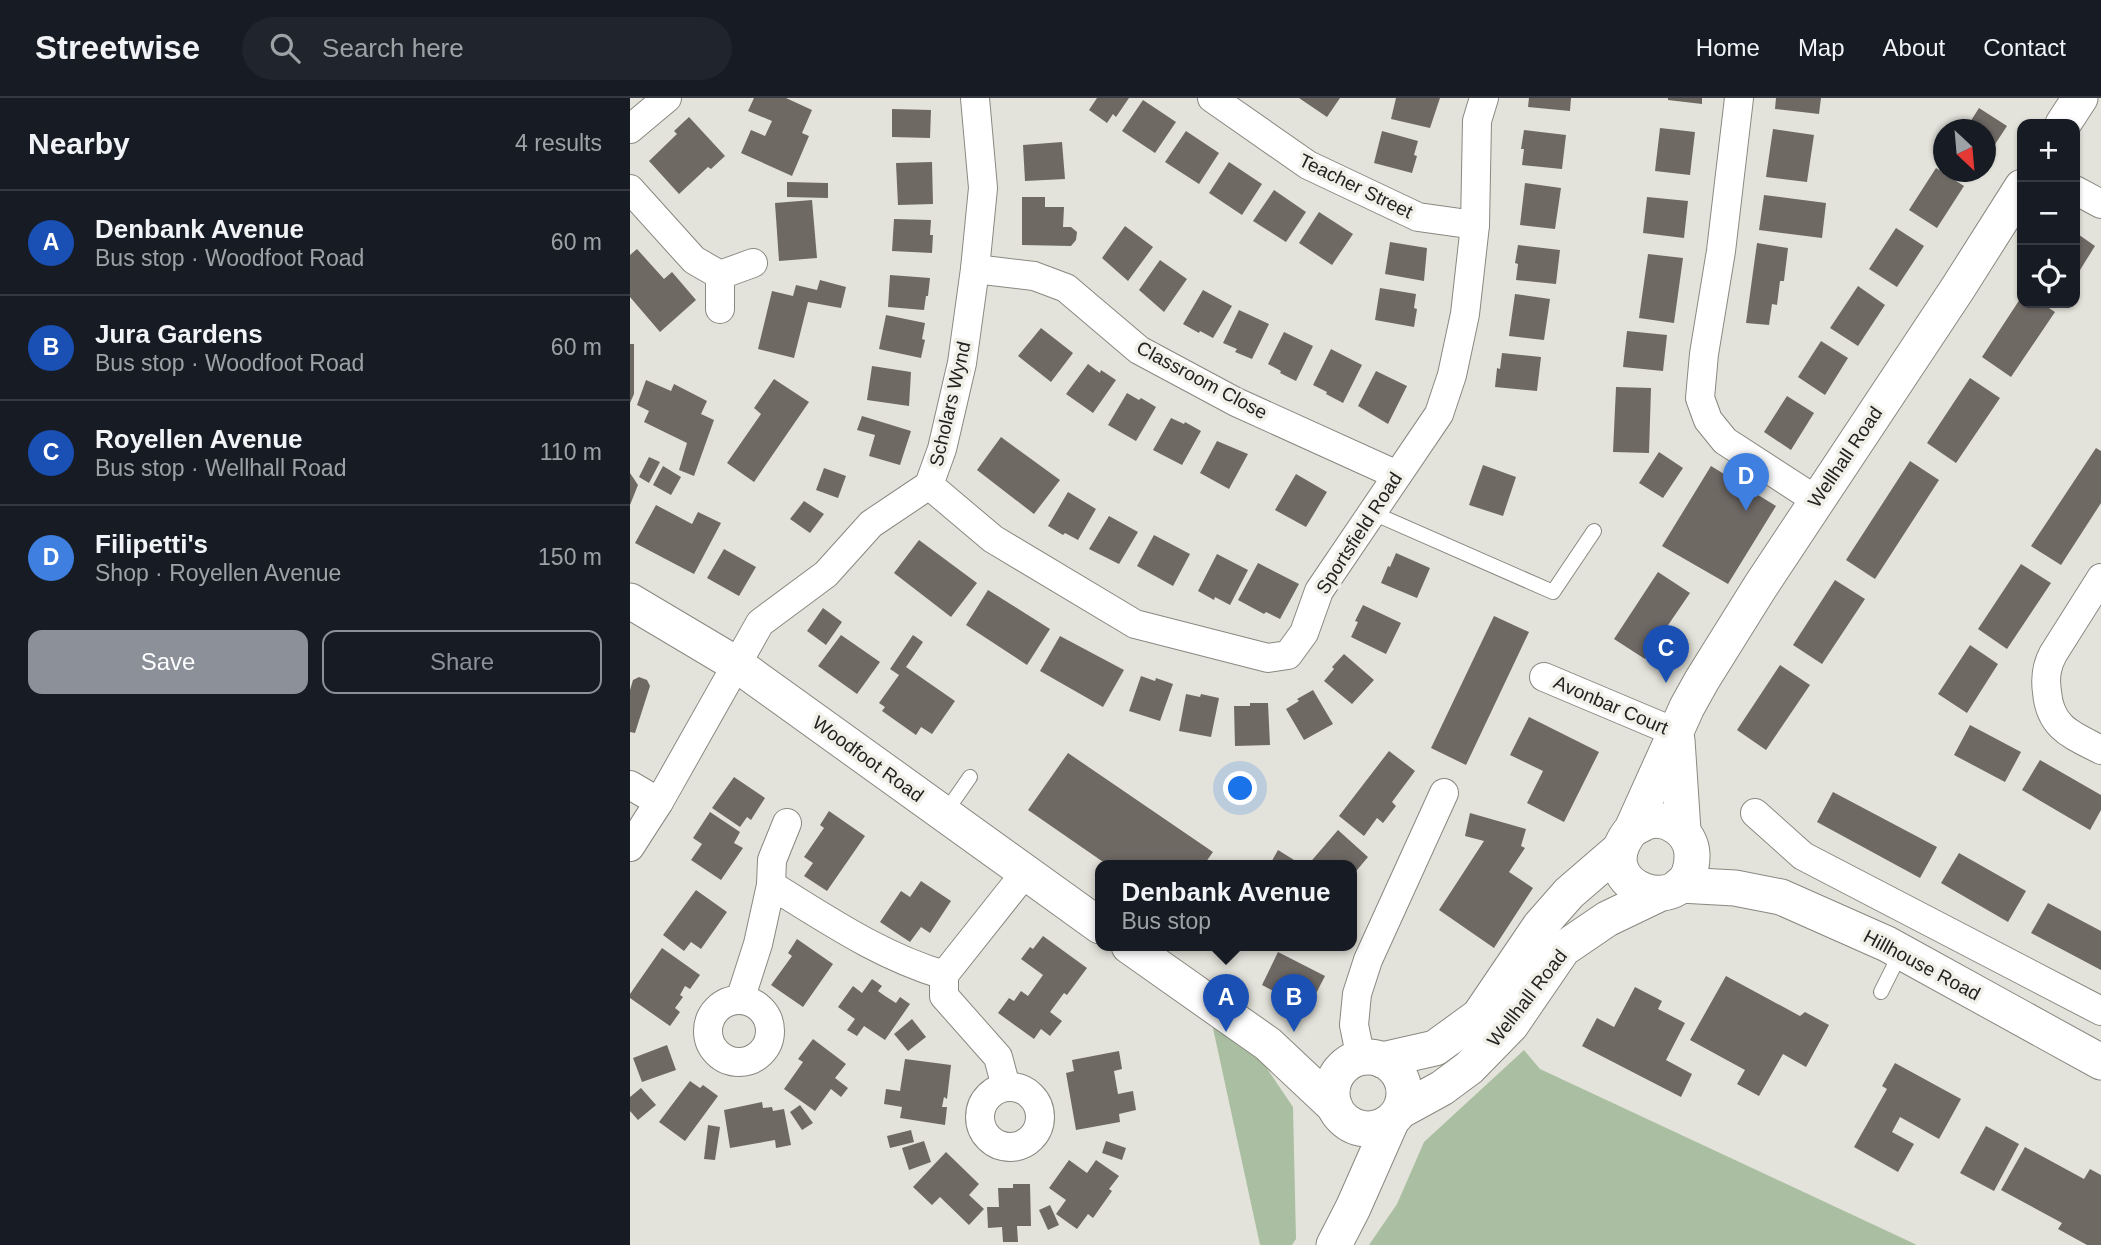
<!DOCTYPE html>
<html lang="en">
<head>
<meta charset="utf-8">
<style>
	body { margin:0; font-family:Arial,sans-serif; background:#20242c; color:#f1f3f6 }
	.controls { position:absolute; right:21px; top:21px; display:grid; overflow:hidden; border-radius:14px; box-shadow:0 2px 5px #0004 }
	.controls button { width:63px; height:63px; display:grid; place-items:center; padding:0; border:0; border-bottom:2px solid #363941; background:#171b24; color:#f1f3f6; font:35px sans-serif }
	.compass { position:absolute; left:1303px; top:21px; width:63px; height:63px; border-radius:50%; background:#171b24; box-shadow:0 2px 5px #0004; rotate:154deg }
	.you { position:absolute; left:611px; top:691px; width:24px; height:24px; margin:-18px; border:5px solid #fff; border-radius:50%; background:#1a73e8; box-shadow:0 0 0 10px #1a73e833 }
	.badge { display:grid; place-items:center; width:46px; height:46px; border-radius:50%; background:#8c9099; color:#fff; font-size:23px; font-weight:700 }
	.pin { position:absolute; translate:-50% -58px; filter:drop-shadow(0 2px 4px #0008) }
	.pin::after { content:''; position:absolute; top:37px; width:24px; height:21px; background:inherit; clip-path:polygon(0 0,100% 0,50% 100%) }
	.popup { position:absolute; left:465px; top:762px; width:262px; height:91px; box-sizing:border-box; display:grid; place-content:center; border-radius:14px; background:#171b24; filter:drop-shadow(0 2px 5px #0005); font-size:23px; white-space:nowrap; color:#9ea1a6 }
	.popup b { font-size:26px; color:#f1f3f6 }
	.popup::after { content:''; position:absolute; left:50%; top:100%; margin-left:-14px; border:14px solid transparent; border-top-color:#171b24 }
	.list { margin:0; padding:0; list-style:none }
	h2 { display:flex; justify-content:space-between; align-items:center; height:91px; margin:0; padding:0 28px; font-size:30px }
	h2 small { font-size:23px; font-weight:400; color:#9ea1a6 }
	.list li { display:grid; grid-template-columns:46px 1fr auto; gap:21px; align-items:center; box-sizing:border-box; height:105px; padding:0 28px; border-top:2px solid #363941 }
	.list b { display:block; font-size:26px; white-space:nowrap }
	.list p { margin:0; font-size:23px; white-space:nowrap; color:#9ea1a6 }
	.list em { font-size:23px; font-style:normal; color:#9ea1a6 }
	.actions { display:flex; gap:14px; padding:21px 28px }
	.actions a { flex:1; padding:16px 0; border:2px solid #8c9099; border-radius:14px; text-align:center; font-size:24px; color:#8c9099 }
	.actions .main { background:#8c9099; color:#fff }
	.icon { flex:none; width:38px; height:38px; fill:none; stroke:currentColor; stroke-width:2; stroke-linecap:round; stroke-linejoin:round }
	.map { position:relative; flex:none; width:1471px; height:1147px; overflow:hidden }
	header { display:flex; align-items:center; gap:42px; box-sizing:border-box; height:98px; padding:0 35px; background:#171b24; border-bottom:2px solid #363941 }
	header strong { font-size:33px }
	nav { display:flex; gap:38px; margin-inline-start:auto; font-size:24px }
	.search { width:490px; height:63px; background:#20242c; display:flex; align-items:center; gap:18px; box-sizing:border-box; padding:0 24px; border-radius:38px; color:#9ea1a6; font-size:26px }
	main { display:flex }
	aside { flex:1; background:#171b24 }
	.map>svg:first-child { display:block }
	.green { fill:#aabfa1 }
	.building { fill:#6f6964 }
	.lines { fill:none; stroke-linecap:round; stroke-linejoin:round }
	.service-casing { stroke:#898880; stroke-width:16 }
	.minor-casing { stroke:#898880; stroke-width:30 }
	.tertiary-casing { stroke:#898880; stroke-width:37 }
	.service { stroke:#fff; stroke-width:14 }
	.minor { stroke:#fff; stroke-width:28 }
	.tertiary { stroke:#fff; stroke-width:35 }
	.labels { text-anchor:middle; dominant-baseline:central; stroke-width:7; stroke-linejoin:round; paint-order:stroke }
	.street-label { font-size:19px; fill:#242321; stroke:#f1f0e8 }
</style>
</head>
<body>
<header>
<strong>Streetwise</strong>
<div class="search"><svg class="icon" aria-label="search" viewBox="0 0 24 24"><circle cx="10" cy="10" r="6"/><path d="M15 15l6 6"/></svg>Search here</div>
<nav><a>Home</a><a>Map</a><a>About</a><a>Contact</a></nav>
</header>
<main>
<aside>
<h2>Nearby<small>4 results</small></h2>
<ul class="list">
<li><span class="badge" style="background:#1a4fb4">A</span><div><b>Denbank Avenue</b><p>Bus stop · Woodfoot Road</p></div><em>60 m</em></li>
<li><span class="badge" style="background:#1a4fb4">B</span><div><b>Jura Gardens</b><p>Bus stop · Woodfoot Road</p></div><em>60 m</em></li>
<li><span class="badge" style="background:#1a4fb4">C</span><div><b>Royellen Avenue</b><p>Bus stop · Wellhall Road</p></div><em>110 m</em></li>
<li><span class="badge" style="background:#3f7fe0">D</span><div><b>Filipetti's</b><p>Shop · Royellen Avenue</p></div><em>150 m</em></li>
</ul>
<div class="actions"><a class="main">Save</a><a>Share</a></div>
</aside>
<div class="map">
<svg width="1471" height="1147" viewBox="0 0 1471 1147">
	<rect width="100%" height="100%" fill="#e4e3db"/>
	<g class="green">
		<polygon points="581,921 625,953 663,1009 666,1141 662,1147 630,1147"/>
		<polygon points="894,952 910,971 1287,1147 739,1147 767,1106 794,1044"/>
	</g>
	<g class="building">
		<polygon points="124,0 156,0 182,12 172,35 179,38 162,78 111,55 121,32 135,38 142,23 118,13"/>
		<polygon points="467,0 499,0 486,19 483,16 477,25 459,12"/>
		<polygon points="669,0 710,0 697,19"/>
		<polygon points="766,0 810,0 800,30 761,21"/>
		<polygon points="899,0 941,0 940,13 898,9"/>
		<polygon points="1038,0 1072,0 1072,6 1038,2"/>
		<polygon points="1146,0 1191,0 1189,16 1145,11"/>
		<polygon points="513,2 546,24 525,55 492,33"/>
		<polygon points="1349,10 1377,28 1356,60 1356,32 1335,32"/>
		<polygon points="262,11 301,12 300,40 262,39"/>
		<polygon points="59,19 95,58 81,71 78,69 49,96 19,63 47,36 44,33"/>
		<polygon points="1030,30 1065,34 1060,77 1025,73"/>
		<polygon points="1143,31 1184,37 1177,84 1136,79"/>
		<polygon points="894,32 936,37 932,71 892,67 894,51 891,51"/>
		<polygon points="556,33 589,55 569,86 535,64"/>
		<polygon points="752,33 788,43 784,57 787,58 782,75 744,65"/>
		<polygon points="432,44 435,81 395,83 393,47"/>
		<polygon points="302,64 303,106 268,107 266,65"/>
		<polygon points="599,64 632,86 612,117 579,95"/>
		<polygon points="1306,70 1334,88 1307,130 1279,112"/>
		<polygon points="157,84 198,85 198,100 157,99"/>
		<polygon points="895,85 931,90 925,131 890,127"/>
		<polygon points="644,92 676,114 656,144 623,123"/>
		<polygon points="1134,97 1196,105 1192,140 1129,132"/>
		<polygon points="392,99 415,99 415,109 434,109 433,129 441,129 447,134 446,142 441,148 392,147"/>
		<polygon points="1017,99 1058,103 1054,140 1013,135"/>
		<polygon points="182,102 187,160 149,163 145,105"/>
		<polygon points="689,114 723,136 702,167 669,145"/>
		<polygon points="264,121 301,122 300,137 303,137 302,155 262,153"/>
		<polygon points="495,128 523,149 498,183 472,160"/>
		<polygon points="1266,130 1294,148 1267,189 1239,171"/>
		<polygon points="1445,134 1465,148 1445,180"/>
		<polygon points="760,144 797,150 794,183 755,176"/>
		<polygon points="1127,145 1158,150 1154,183 1150,183 1147,207 1142,206 1139,227 1116,225"/>
		<polygon points="888,147 930,152 926,186 886,182 888,166 885,165"/>
		<polygon points="7,151 34,181 42,174 66,202 30,234 0,199 0,157"/>
		<polygon points="1018,156 1053,160 1044,225 1009,220"/>
		<polygon points="530,162 557,181 534,214 509,192"/>
		<polygon points="260,177 300,180 298,198 296,198 294,212 258,209"/>
		<polygon points="190,182 216,189 211,210 178,204 164,260 128,251 142,193 163,198 166,187 187,192"/>
		<polygon points="1228,188 1255,207 1228,248 1200,230"/>
		<polygon points="750,190 786,196 784,210 787,211 784,229 745,222"/>
		<polygon points="573,192 602,208 583,240 570,233 569,235 553,226"/>
		<polygon points="885,196 920,201 914,242 879,238"/>
		<polygon points="1392,198 1392,205 1411,205 1425,214 1381,279 1352,259"/>
		<polygon points="609,212 639,226 622,261 605,254 607,251 593,245"/>
		<polygon points="256,217 295,225 292,241 295,242 291,260 249,251"/>
		<polygon points="411,230 443,255 421,284 388,258"/>
		<polygon points="997,233 1037,237 1033,273 993,269"/>
		<polygon points="654,234 683,248 666,283 650,275 651,273 638,266"/>
		<polygon points="1191,243 1218,260 1195,297 1168,279"/>
		<polygon points="0,246 4,246 4,296 0,305"/>
		<polygon points="701,251 732,267 713,305 696,296 697,294 683,287"/>
		<polygon points="872,255 911,259 907,293 865,289 867,270 870,271"/>
		<polygon points="458,266 470,275 471,272 486,282 463,315 436,296"/>
		<polygon points="242,268 281,274 279,308 237,302"/>
		<polygon points="746,273 777,288 758,326 728,308"/>
		<polygon points="1340,280 1370,300 1326,365 1297,345"/>
		<polygon points="144,281 179,304 124,384 97,365 131,316 124,310"/>
		<polygon points="16,282 41,293 44,286 77,303 71,316 84,322 64,378 49,372 57,345 14,324 19,313 7,307"/>
		<polygon points="986,289 1021,290 1019,355 983,354"/>
		<polygon points="497,295 509,302 511,300 526,309 506,343 478,327"/>
		<polygon points="1157,298 1184,315 1161,352 1134,334"/>
		<polygon points="232,318 281,333 270,367 239,358 245,337 227,332"/>
		<polygon points="541,320 554,326 555,324 571,333 552,367 523,352"/>
		<polygon points="371,339 430,382 404,416 347,372"/>
		<polygon points="587,343 618,356 599,391 570,375"/>
		<polygon points="1466,350 1471,353 1471,405 1431,467 1401,448"/>
		<polygon points="1029,354 1053,370 1033,400 1009,385"/>
		<polygon points="19,359 30,364 19,385 9,379"/>
		<polygon points="1280,363 1309,382 1245,481 1216,462"/>
		<polygon points="853,367 886,379 873,418 839,407"/>
		<polygon points="33,368 51,379 41,397 23,387"/>
		<polygon points="1081,368 1146,408 1098,486 1032,448"/>
		<polygon points="194,370 216,378 208,400 186,392"/>
		<polygon points="0,375 8,387 0,407"/>
		<polygon points="666,376 697,394 676,429 645,412"/>
		<polygon points="438,394 466,411 448,442 435,435 433,437 418,428"/>
		<polygon points="174,403 194,416 180,435 160,421"/>
		<polygon points="26,407 62,426 68,414 91,425 64,476 5,445"/>
		<polygon points="479,418 508,434 489,466 459,451"/>
		<polygon points="524,437 560,456 543,488 507,468"/>
		<polygon points="289,442 347,485 321,519 264,475"/>
		<polygon points="94,451 126,469 109,498 77,480"/>
		<polygon points="766,455 800,470 787,500 751,485 758,468 760,469"/>
		<polygon points="587,456 618,472 600,507 585,499 584,502 568,493"/>
		<polygon points="628,465 669,486 650,521 636,514 634,516 608,502"/>
		<polygon points="1391,466 1421,485 1377,551 1348,531"/>
		<polygon points="1028,474 1060,495 1015,561 984,541"/>
		<polygon points="1205,482 1235,501 1192,566 1163,547"/>
		<polygon points="358,492 420,531 397,567 336,527"/>
		<polygon points="733,507 771,525 756,556 721,539 728,524 725,523"/>
		<polygon points="193,510 212,524 196,547 177,533"/>
		<polygon points="864,518 899,534 836,667 801,650"/>
		<polygon points="211,537 250,564 227,596 188,568"/>
		<polygon points="283,537 293,544 276,569 325,603 302,636 291,629 286,637 252,613 255,609 249,605 269,577 260,571"/>
		<polygon points="430,538 494,572 473,609 410,573"/>
		<polygon points="1340,547 1368,566 1337,615 1308,596"/>
		<polygon points="714,556 744,582 722,606 694,583 704,571 702,569"/>
		<polygon points="1150,567 1180,587 1136,652 1107,632"/>
		<polygon points="511,578 525,583 526,580 543,586 530,623 499,613"/>
		<polygon points="9,579 17,582 20,588 5,635 0,634 0,592 3,582"/>
		<polygon points="683,592 703,626 674,642 656,611 669,603 667,601"/>
		<polygon points="556,596 570,599 571,596 589,600 581,639 549,633"/>
		<polygon points="620,605 638,605 640,647 605,648 604,608 620,608"/>
		<polygon points="899,619 969,654 934,724 897,705 913,673 880,657"/>
		<polygon points="1340,627 1391,654 1375,684 1324,657"/>
		<polygon points="759,653 785,673 762,704 766,708 753,725 747,720 734,738 709,718"/>
		<polygon points="438,655 583,754 573,768 479,768 398,712"/>
		<polygon points="1410,662 1471,697 1471,712 1460,732 1392,692"/>
		<polygon points="104,679 135,700 121,722 117,719 110,729 82,710"/>
		<polygon points="1203,694 1307,749 1290,780 1187,724"/>
		<polygon points="199,713 235,738 197,793 174,778 183,765 174,759 194,730 190,727"/>
		<polygon points="80,714 110,734 104,745 113,750 91,782 61,762 72,746 63,740"/>
		<polygon points="840,715 896,731 891,748 895,750 879,774 903,790 864,850 809,812 854,743 835,738"/>
		<polygon points="708,732 738,759 722,778 722,768 677,768"/>
		<polygon points="648,752 664,762 661,768 639,768"/>
		<polygon points="1329,755 1396,793 1378,824 1311,785"/>
		<polygon points="291,783 321,803 300,835 291,829 280,844 250,824 271,793 280,799"/>
		<polygon points="66,792 97,814 71,851 61,844 54,853 33,837"/>
		<polygon points="1418,805 1471,833 1471,872 1401,835"/>
		<polygon points="413,838 457,870 437,897 434,895 420,914 432,923 420,938 411,931 404,941 368,915 379,900 384,903 391,893 398,898 413,877 391,861 400,849 403,851"/>
		<polygon points="167,841 203,866 173,909 141,887 162,858 158,855"/>
		<polygon points="32,850 70,877 60,891 55,888 50,897 53,899 45,910 50,914 40,928 0,900 0,896"/>
		<polygon points="648,854 695,878 678,911 632,887"/>
		<polygon points="1096,878 1170,918 1175,914 1199,927 1176,969 1153,956 1129,998 1107,986 1115,972 1060,942"/>
		<polygon points="242,881 252,888 248,893 255,898 266,905 270,899 280,906 255,942 234,928 227,938 217,932 225,921 208,909 223,888 232,895"/>
		<polygon points="1005,889 1032,903 1028,911 1055,925 1036,962 1062,976 1051,999 952,948 967,920 984,929"/>
		<polygon points="282,921 296,939 278,953 264,936"/>
		<polygon points="183,941 216,966 205,980 218,990 211,999 201,991 185,1013 154,991 173,964 168,961"/>
		<polygon points="37,947 46,972 12,984 3,960"/>
		<polygon points="489,953 492,971 484,973 488,996 503,993 506,1012 489,1016 490,1024 446,1032 436,975 444,973 442,962"/>
		<polygon points="275,961 321,967 317,1001 314,999 312,1009 317,1009 315,1027 270,1020 272,1009 254,1006 256,991 270,993"/>
		<polygon points="1265,965 1331,1001 1309,1041 1270,1019 1262,1034 1284,1046 1268,1074 1224,1049 1257,991 1252,988"/>
		<polygon points="60,983 70,990 73,987 88,998 55,1043 29,1024"/>
		<polygon points="11,990 26,1007 8,1022 0,1013 0,999"/>
		<polygon points="132,1004 133,1010 142,1009 143,1013 154,1011 161,1047 146,1050 145,1042 100,1050 94,1012"/>
		<polygon points="170,1007 183,1025 172,1032 160,1014"/>
		<polygon points="78,1027 90,1029 85,1062 74,1061"/>
		<polygon points="1356,1028 1389,1046 1364,1093 1330,1075"/>
		<polygon points="281,1032 284,1044 260,1050 257,1038"/>
		<polygon points="294,1043 301,1064 279,1072 272,1050"/>
		<polygon points="476,1043 496,1050 492,1062 472,1055"/>
		<polygon points="1395,1049 1454,1081 1460,1071 1471,1077 1471,1147 1457,1147 1428,1131 1432,1125 1371,1092"/>
		<polygon points="316,1054 349,1086 339,1097 354,1111 339,1127 310,1099 302,1107 283,1089"/>
		<polygon points="439,1062 457,1075 466,1062 489,1078 479,1091 482,1093 463,1120 458,1116 447,1131 426,1116 436,1102 419,1090"/>
		<polygon points="383,1086 400,1086 401,1128 387,1128 388,1144 373,1144 372,1129 358,1130 357,1109 369,1109 368,1090 383,1090"/>
		<polygon points="420,1107 429,1127 418,1132 409,1112"/>
	</g>
	<g class="lines">
		<g class="service-casing">
			<g id="service">
				<polyline points="743,415 923,494 964,433"/>
				<polyline points="315,715 340,679"/>
				<polyline points="1251,894 1271,854"/>
			</g>
		</g>
		<g class="minor-casing">
			<g id="minor">
				<polyline points="582,0 678,67 788,119 845,127"/>
				<polyline points="1109,0 1091,153 1074,256 1070,300 1078,322 1095,343 1186,402"/>
				<polyline points="0,31 37,0"/>
				<polyline points="0,91 64,162 90,177 90,211"/>
				<polyline points="1445,92 1471,106"/>
				<polyline points="345,171 404,178 436,190 509,252 606,304 767,377"/>
				<polyline points="90,177 123,165"/>
				<polyline points="299,387 363,441 505,526 638,560 658,557 674,535 689,493 809,316 822,277 835,216 845,127 847,23 854,0"/>
				<path d="M1471,480L1423,556C1416,569 1415,580 1417,594C1420,630 1442,637 1471,652"/>
				<polyline points="914,579 1047,635"/>
				<polyline points="0,687 29,704"/>
				<polyline points="1125,715 1173,758 1471,913"/>
				<polyline points="0,749 29,704 130,525 196,476 241,426 299,387 312,351 332,265 345,171 353,90 345,0"/>
				<polyline points="141,787 142,762 157,725"/>
				<polyline points="314,877 395,775"/>
				<path d="M110,902L128,846L141,787C198,822 250,858 314,877V898L368,959L376,989"/>
				<circle cx="109" cy="933" r="31"/>
				<polyline points="731,961 724,927 727,896 738,862 814,695"/>
				<circle cx="380" cy="1019" r="30"/>
			</g>
		</g>
		<g class="tertiary-casing">
			<g id="tertiary">
				<polyline points="1433,26 1450,0"/>
				<polyline points="0,503 106,566 470,828"/>
				<polyline points="1047,642 1053,733"/>
				<path d="M1002,731C1007,729 1012,726 1016,724C1038,717 1061,734 1062,756C1064,827 952,791 1002,731L1057,609L1072,582L1130,489L1328,190L1392,89"/>
				<polyline points="1050,787 1105,790 1151,799 1257,846 1471,964"/>
				<polyline points="499,848 638,946 705,1009"/>
				<circle cx="738" cy="995" r="36"/>
				<polyline points="752,962 805,950 849,918 910,828 939,795 990,751"/>
				<polyline points="770,1013 812,990 839,970 881,927 933,851 977,821 1029,796"/>
				<polyline points="704,1147 723,1110 761,1024"/>
			</g>
		</g>
		<use href="#service" class="service"/>
		<use href="#minor" class="minor"/>
		<use href="#tertiary" class="tertiary"/>
	</g>
	<g class="labels">
		<g class="street-label">
			<text transform="translate(726 88) rotate(26)">Teacher Street</text>
			<text transform="translate(572 282) rotate(28)">Classroom Close</text>
			<text transform="translate(320 306) rotate(-77)">Scholars Wynd</text>
			<text transform="translate(1215 359) rotate(-56)">Wellhall Road</text>
			<text transform="translate(729 435) rotate(-57)">Sportsfield Road</text>
			<text transform="translate(981 607) rotate(23)">Avonbar Court</text>
			<text transform="translate(238 661) rotate(36)">Woodfoot Road</text>
			<text transform="translate(1292 867) rotate(28)">Hillhouse Road</text>
			<text transform="translate(897 900) rotate(-52)">Wellhall Road</text>
		</g>
	</g>
</svg>
<div class="controls">
<button>+</button>
<button>−</button>
<button><svg class="icon" aria-label="locate" viewBox="0 0 24 24"><circle cx="12" cy="12" r="6"/><path d="M12 2v4M12 18v4M2 12h4M18 12h4"/></svg></button>
</div>
<svg class="compass" viewBox="-18 -18 36 36"><path d="M0-13l5 13h-10z" fill="#e53935"/><path d="M0 13l5-13h-10z" fill="#9ea1a6"/></svg>
<div class="you"></div>
<div class="pin badge" style="left:596px;top:934px;background:#1a4fb4">A</div>
<div class="popup"><b>Denbank Avenue</b>Bus stop</div>
<div class="pin badge" style="left:664px;top:934px;background:#1a4fb4">B</div>
<div class="pin badge" style="left:1036px;top:585px;background:#1a4fb4">C</div>
<div class="pin badge" style="left:1116px;top:413px;background:#3f7fe0">D</div>
</div>
</main>
</body>
</html>
